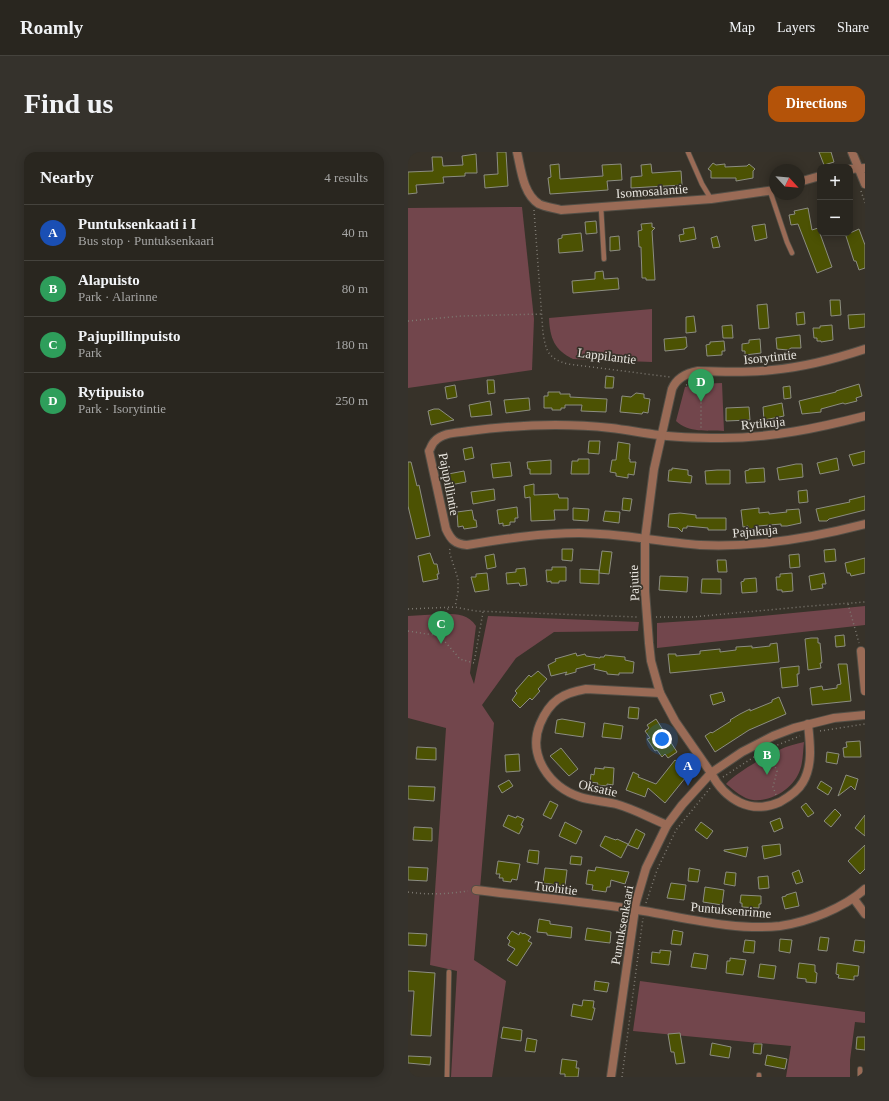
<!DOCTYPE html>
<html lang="en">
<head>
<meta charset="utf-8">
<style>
	body { margin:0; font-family:Georgia,serif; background:#35322c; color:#f1f3f6 }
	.controls { position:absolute; right:12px; top:12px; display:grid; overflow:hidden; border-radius:8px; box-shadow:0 2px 10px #0003 }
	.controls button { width:36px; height:36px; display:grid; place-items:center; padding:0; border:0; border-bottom:1px solid #45433d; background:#29261f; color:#f1f3f6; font:20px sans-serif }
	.compass { position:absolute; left:361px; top:12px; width:36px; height:36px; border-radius:50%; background:#29261f; box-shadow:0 2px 10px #0003; rotate:116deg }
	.you { position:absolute; left:254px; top:587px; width:14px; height:14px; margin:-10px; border:3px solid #fff; border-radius:50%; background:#1a73e8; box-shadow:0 0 0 6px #1a73e833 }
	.badge { display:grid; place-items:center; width:26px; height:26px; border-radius:50%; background:#b45309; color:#fff; font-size:13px; font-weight:700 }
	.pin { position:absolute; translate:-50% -33px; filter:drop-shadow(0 1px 2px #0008) }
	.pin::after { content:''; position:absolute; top:21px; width:14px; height:12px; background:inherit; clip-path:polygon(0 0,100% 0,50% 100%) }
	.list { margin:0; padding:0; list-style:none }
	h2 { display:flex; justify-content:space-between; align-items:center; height:52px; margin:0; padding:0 16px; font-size:17px }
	h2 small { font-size:13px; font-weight:400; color:#a5a5a4 }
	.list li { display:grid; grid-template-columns:26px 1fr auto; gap:12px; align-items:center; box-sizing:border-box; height:56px; padding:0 16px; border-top:1px solid #45433d }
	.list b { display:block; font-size:15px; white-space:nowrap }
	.list p { margin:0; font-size:13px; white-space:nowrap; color:#a5a5a4 }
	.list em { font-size:13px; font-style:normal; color:#a5a5a4 }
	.map { position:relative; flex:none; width:457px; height:925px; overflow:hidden; border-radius:12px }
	header { display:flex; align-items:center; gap:24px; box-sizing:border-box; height:56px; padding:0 20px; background:#29261f; border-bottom:1px solid #45433d }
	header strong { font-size:19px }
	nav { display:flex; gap:22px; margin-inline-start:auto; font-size:14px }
	.intro { display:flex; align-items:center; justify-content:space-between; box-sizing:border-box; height:96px; padding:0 24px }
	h1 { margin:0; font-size:28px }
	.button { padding:10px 18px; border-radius:12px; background:#b45309; color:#fff; font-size:14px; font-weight:700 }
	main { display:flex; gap:24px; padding:0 24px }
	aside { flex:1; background:#29261f; border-radius:12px; box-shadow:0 2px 10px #0003 }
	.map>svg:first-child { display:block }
	.green { fill:#72464c }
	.building { fill:#4c5203; stroke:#8c8d82 }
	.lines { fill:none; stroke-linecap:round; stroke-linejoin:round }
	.service-casing { stroke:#534f46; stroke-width:6 }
	.minor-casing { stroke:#534f46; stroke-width:10 }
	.tertiary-casing { stroke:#534f46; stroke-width:10 }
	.path { stroke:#7e7a72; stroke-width:1.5; stroke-dasharray:1 3; stroke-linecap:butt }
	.service { stroke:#9a6b56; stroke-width:4.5 }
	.minor { stroke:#9a6b56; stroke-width:8 }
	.tertiary { stroke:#9a6b56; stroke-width:8 }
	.labels { text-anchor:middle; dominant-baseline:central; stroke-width:3.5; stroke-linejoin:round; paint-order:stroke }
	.street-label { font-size:13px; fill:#e8e5df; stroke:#373229 }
</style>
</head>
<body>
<header>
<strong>Roamly</strong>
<nav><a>Map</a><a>Layers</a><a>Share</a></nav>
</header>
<div class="intro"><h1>Find us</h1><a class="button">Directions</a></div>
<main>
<aside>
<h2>Nearby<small>4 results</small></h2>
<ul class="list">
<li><span class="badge" style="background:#1a4fb4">A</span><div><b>Puntuksenkaati i I</b><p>Bus stop · Puntuksenkaari</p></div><em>40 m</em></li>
<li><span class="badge" style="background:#2e9e5b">B</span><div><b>Alapuisto</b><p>Park · Alarinne</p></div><em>80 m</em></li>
<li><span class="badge" style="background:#2e9e5b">C</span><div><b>Pajupillinpuisto</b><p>Park</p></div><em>180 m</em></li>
<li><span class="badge" style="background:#2e9e5b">D</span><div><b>Rytipuisto</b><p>Park · Isorytintie</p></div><em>250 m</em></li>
</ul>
</aside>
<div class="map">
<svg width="457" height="925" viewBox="0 0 457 925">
	<rect width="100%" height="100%" fill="#373229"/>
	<g class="green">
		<polygon points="114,55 126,167 124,218 0,236 0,56"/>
		<path d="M244,157V210L165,207C146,198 142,186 141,166Z"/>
		<path d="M314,231L316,279C300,278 280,281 268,269L277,235L290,232Z"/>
		<polygon points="457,454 457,473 249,496 249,471 343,465"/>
		<path d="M33,462C46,462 60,461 68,474L62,521L66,532L80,464L231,470L230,479L146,480L108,506L74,553L86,571L66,808L98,829L84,925H43L49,819L22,813L38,576L0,566V464Z"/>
		<path d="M396,590C395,599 395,610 392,618C386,636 364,650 345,648C335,647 326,638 318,632C329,620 356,605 371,598C379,594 388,592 396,590Z"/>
		<polygon points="232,829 457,860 457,871 447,870 442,908 442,925 378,925 383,894 225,879"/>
	</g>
	<g class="building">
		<polygon points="89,0 98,0 100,34 77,36 76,23 90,22"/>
		<polygon points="411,0 423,0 426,10 416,13"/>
		<polygon points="68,2 69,21 57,21 57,24 35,25 36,31 8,33 9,41 0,42 0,20 25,19 24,5 34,5 35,14 55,13 54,4"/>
		<polygon points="305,11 308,13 317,12 317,15 339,14 341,12 347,17 345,19 345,26 328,29 328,26 303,26 303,19 300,17"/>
		<polygon points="151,12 152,27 195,24 194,13 213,12 214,28 199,29 200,38 142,42 140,26 143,25 142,13"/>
		<polygon points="243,12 244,21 273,19 274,33 223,36 223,25 234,24 233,13"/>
		<polygon points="400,56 404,78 410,76 424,115 409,121 390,72 383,73 381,63 387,62 386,59"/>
		<polygon points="188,69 189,81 178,82 177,70"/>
		<polygon points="244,71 244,75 247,76 244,79 247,128 238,128 238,126 234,126 233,95 231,95 230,79 234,78 233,72"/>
		<polygon points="357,72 359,86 347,89 344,74"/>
		<polygon points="286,75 288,87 272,90 271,83 276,82 275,77"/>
		<polygon points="451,77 457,93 457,116 451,118 448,109 446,109 437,81 442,81"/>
		<polygon points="173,81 175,99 151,101 150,87 154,86 154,83"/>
		<polygon points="211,84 212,98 202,99 202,85"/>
		<polygon points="309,84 312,95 305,96 303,86"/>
		<polygon points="195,119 196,127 210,126 211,137 165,141 164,129 187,127 187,120"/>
		<polygon points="422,148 432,148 433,163 423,164"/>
		<polygon points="359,152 361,176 351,177 349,153"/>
		<polygon points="396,160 397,172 389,173 388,161"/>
		<polygon points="457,162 457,175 441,177 440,163"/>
		<polygon points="286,164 288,180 278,181 278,165"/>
		<polygon points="324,173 325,186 315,186 314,174"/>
		<polygon points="424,173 425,188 413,190 413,189 409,189 409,186 406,186 405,176 412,176 412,174"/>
		<polygon points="392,183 393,196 383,196 380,198 369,197 368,186"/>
		<polygon points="278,185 279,195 277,196 277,197 257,199 256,187"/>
		<polygon points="352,187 353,201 337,203 337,199 334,199 334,192 341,191 341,188"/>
		<polygon points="316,189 317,199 314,199 314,203 299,204 298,193 302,192 302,190"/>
		<polygon points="198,224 206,225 205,236 197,236"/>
		<polygon points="79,228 86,228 87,241 80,242"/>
		<polygon points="451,232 454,244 448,246 449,249 437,252 435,251 413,257 413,260 394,262 391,249 428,240 428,239"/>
		<polygon points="47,233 49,245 39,247 37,235"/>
		<polygon points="382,234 383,246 376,247 375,235"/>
		<polygon points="140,240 152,240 152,242 162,242 162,245 199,247 198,260 173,259 174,253 157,253 157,256 153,256 153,258 144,258 144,256 136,256 136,244 140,244"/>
		<polygon points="228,241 236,242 236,246 242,247 240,261 235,260 234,262 212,260 214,244 223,245"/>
		<polygon points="121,246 122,258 98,261 96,248"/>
		<polygon points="82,249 84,263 63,265 61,253"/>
		<polygon points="374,251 376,264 356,268 355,255"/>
		<polygon points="341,255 342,268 318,269 318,256"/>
		<polygon points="26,257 31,257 46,268 23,273 20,259"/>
		<polygon points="181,289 192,289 191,302 180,301"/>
		<polygon points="210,290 222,292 221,307 222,307 222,310 228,310 226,323 220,322 220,326 208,324 208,321 202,320 204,308 208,308"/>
		<polygon points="64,295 66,306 57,308 55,297"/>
		<polygon points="457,299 457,311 445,314 441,303"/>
		<polygon points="429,306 431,318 412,322 409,311"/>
		<polygon points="170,307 181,307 181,322 163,322 164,309 170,309"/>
		<polygon points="143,308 143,322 122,322 122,317 120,317 119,310"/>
		<polygon points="0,310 3,310 9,334 11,333 22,384 8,387 0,354"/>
		<polygon points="102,310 104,324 85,326 83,312"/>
		<polygon points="388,312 394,312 395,325 371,328 369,316"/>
		<polygon points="264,316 280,318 280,323 284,324 283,331 260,329 261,318 264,318"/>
		<polygon points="356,316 357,330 338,331 337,319 341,318 341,317"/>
		<polygon points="309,318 322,318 322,332 298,332 297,319"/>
		<polygon points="56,319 58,330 37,334 35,323"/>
		<polygon points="126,332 126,343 150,342 151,346 160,346 160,358 146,358 147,368 123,369 122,345 117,346 116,334"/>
		<polygon points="86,337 87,348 65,352 63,340"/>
		<polygon points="399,338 400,350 391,351 390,339"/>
		<polygon points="457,344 457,358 421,367 419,369 411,369 408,357 442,350 441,348"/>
		<polygon points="215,346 224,347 222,359 214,358"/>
		<polygon points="109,355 110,366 107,366 107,370 102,370 102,373 95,374 95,371 91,372 89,358"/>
		<polygon points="165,356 181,357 180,369 165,368"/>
		<polygon points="351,356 351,361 361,360 361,362 379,360 378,358 391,357 393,371 379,374 373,374 373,372 350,374 351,376 340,377 340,374 335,375 333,358"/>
		<polygon points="64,358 66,368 68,368 69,375 56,377 55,374 50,375 49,360"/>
		<polygon points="197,359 212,360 211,371 195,369"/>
		<polygon points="272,361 288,363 288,366 318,366 318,378 300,378 300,376 279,374 279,376 275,376 274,380 270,376 260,375 261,362"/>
		<polygon points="154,397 165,397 164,409 154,408"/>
		<polygon points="427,397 428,409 417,410 416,398"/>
		<polygon points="194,399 204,400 201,422 191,421"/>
		<polygon points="22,401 26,412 29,412 31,422 29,422 30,427 15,430 10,404"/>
		<polygon points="86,402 88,415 79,417 77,404"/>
		<polygon points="391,402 392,415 382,416 381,403"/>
		<polygon points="457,406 457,421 443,424 442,421 439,421 437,411"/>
		<polygon points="309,408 318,408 319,420 310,420"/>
		<polygon points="144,415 158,415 158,429 151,429 151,431 143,431 143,429 139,430 138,418 144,418"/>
		<polygon points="117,416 119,433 112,434 111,431 99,432 98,421 108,420 108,417"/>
		<polygon points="172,417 191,418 191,432 172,431"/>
		<polygon points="79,421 81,438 67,440 63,425 68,425 68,422"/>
		<polygon points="384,421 385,439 374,440 374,438 369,438 368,425 372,425 372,422"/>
		<polygon points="416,421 418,432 414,432 415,436 403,438 401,424"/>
		<polygon points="252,424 280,425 279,440 251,438"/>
		<polygon points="348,426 349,440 334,441 333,430 336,429 336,427"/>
		<polygon points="294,427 313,427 313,442 293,441"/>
		<polygon points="436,483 437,494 428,495 427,484"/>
		<polygon points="403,486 410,486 410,491 412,491 414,511 412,511 413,516 400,518 397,487"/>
		<polygon points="369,491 371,510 262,521 260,502 268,502 268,504 292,502 292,499 312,497 312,500 328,498 328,495 344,494 344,496 362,494 362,492"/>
		<polygon points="168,501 169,504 177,502 178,504 192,506 192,505 196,505 197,503 217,505 217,508 226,510 225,521 211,521 211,523 199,522 199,520 186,517 187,512 168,517 168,520 157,523 159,520 143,524 140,513 148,509 147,507"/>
		<polygon points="430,512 439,512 443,549 404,553 402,536 414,534 415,538 429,536 429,533 433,532"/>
		<polygon points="391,514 391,522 389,522 390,534 374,536 372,516"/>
		<polygon points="130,519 139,527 130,537 132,539 124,548 122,546 112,556 104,548 109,541 107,539 121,523 123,525"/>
		<polygon points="314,540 317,549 305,553 302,543"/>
		<polygon points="371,545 378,562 341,578 307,600 297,584 303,580 304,581 323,569 322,568 332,562 342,557 342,559 364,550 364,548"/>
		<polygon points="221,555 231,556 230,567 220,566"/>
		<polygon points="154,567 177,571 175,585 147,581 149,568"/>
		<polygon points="248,567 269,600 260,606 257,602 254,605 249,598 247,599 239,587 242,586 237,579 241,576 239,573"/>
		<polygon points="196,571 215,574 213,587 194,585"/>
		<polygon points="452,589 453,605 436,605 435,596 439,595 438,590"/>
		<polygon points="9,595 28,596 28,608 8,607"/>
		<polygon points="153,596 170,617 161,624 142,604"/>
		<polygon points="419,600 431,602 429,612 418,610"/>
		<polygon points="111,602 112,619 98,620 97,603"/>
		<polygon points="267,608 282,620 257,651 240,636 237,645 218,638 225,620 231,623 230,625 248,632"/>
		<polygon points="196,615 206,616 205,633 199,632 199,634 189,633 190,631 182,630 183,622 186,623 187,616 196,617"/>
		<polygon points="438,623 450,627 447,638 443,634 430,644"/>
		<polygon points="101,628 105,634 94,641 90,634"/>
		<polygon points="413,629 424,636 420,643 409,636"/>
		<polygon points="0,634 27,635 26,649 0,647"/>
		<polygon points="142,649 150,653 143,667 135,663"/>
		<polygon points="398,651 406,661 400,665 393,655"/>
		<polygon points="427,657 433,663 423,675 416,669"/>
		<polygon points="100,663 108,666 109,664 116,667 113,673 115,674 111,682 95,674"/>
		<polygon points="457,663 457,684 447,676"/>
		<polygon points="372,666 375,676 366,680 362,670"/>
		<polygon points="157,670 174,679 168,692 151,684"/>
		<polygon points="293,670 305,679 299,687 287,678"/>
		<polygon points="6,675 24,676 24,689 5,688"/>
		<polygon points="228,677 237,682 230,697 220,693"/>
		<polygon points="197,684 205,687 208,688 209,687 220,692 213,706 192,694"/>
		<polygon points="372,692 373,703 356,707 354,694"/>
		<polygon points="457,693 457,717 452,722 440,709"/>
		<polygon points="340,695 338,705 316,699 316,698"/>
		<polygon points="121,698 131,699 130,712 119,710"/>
		<polygon points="163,704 174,705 173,713 162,712"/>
		<polygon points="90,709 112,712 109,728 104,727 103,730 95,729 95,726 91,726 92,722 88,722"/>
		<polygon points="0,715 20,716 19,729 0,728"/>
		<polygon points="188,715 221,720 217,732 203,728 202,735 199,735 198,740 184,738 185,733 178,732 180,718 187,719"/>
		<polygon points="137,716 159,718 157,734 135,731"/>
		<polygon points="281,716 292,718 290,730 280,729"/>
		<polygon points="391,718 395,730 388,732 384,721"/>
		<polygon points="318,720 328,721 327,734 316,732"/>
		<polygon points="360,724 361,736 351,737 350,725"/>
		<polygon points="263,731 278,733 276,748 259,746"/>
		<polygon points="297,735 316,738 314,753 295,750"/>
		<polygon points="388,740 391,754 377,757 374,745 378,744 378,743"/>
		<polygon points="333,743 353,744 353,752 351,752 351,756 334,755 334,751 332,751"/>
		<polygon points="131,767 142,769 142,772 164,775 163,786 139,783 139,781 129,780"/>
		<polygon points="179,776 203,780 202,791 177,788"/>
		<polygon points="265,778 275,780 273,793 263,792"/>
		<polygon points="104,779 111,783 112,780 115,782 116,781 123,785 120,789 124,791 109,814 99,808 107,797 100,793 102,789 99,786"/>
		<polygon points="0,781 19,782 18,794 0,793"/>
		<polygon points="412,785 421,786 419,799 410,798"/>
		<polygon points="372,787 384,788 382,801 371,799"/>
		<polygon points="337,788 347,789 346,801 335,800"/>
		<polygon points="447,788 457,789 456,801 445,799"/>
		<polygon points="252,798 263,799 261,813 243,811 244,800 252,801"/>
		<polygon points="286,801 300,803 298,817 283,815"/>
		<polygon points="322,806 338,808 335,823 318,821 319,809 322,809"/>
		<polygon points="391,811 407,813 407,820 409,821 408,831 398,830 398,827 389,826"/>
		<polygon points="429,811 451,814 450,824 446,824 446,828 430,826 431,823 428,822"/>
		<polygon points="352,812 368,814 366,827 350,825"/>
		<polygon points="0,819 27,821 23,884 3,883 6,839 0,839"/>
		<polygon points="187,829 201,831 199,840 186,838"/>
		<polygon points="175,848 186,849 185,856 187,856 184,868 163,864 165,852 174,854"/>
		<polygon points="95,875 114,878 113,889 93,886"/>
		<polygon points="272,881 277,911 268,912 266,900 263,900 260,882"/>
		<polygon points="449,885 457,885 457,898 448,897"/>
		<polygon points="119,886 129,888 127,900 117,899"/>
		<polygon points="304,891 323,895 321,906 302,903"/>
		<polygon points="346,892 354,892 353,902 345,901"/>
		<polygon points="359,903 379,907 377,917 357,913"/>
		<polygon points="0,904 23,905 22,913 0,911"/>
		<polygon points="154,907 169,909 168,916 171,916 170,925 157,925 157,922 152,922"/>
	</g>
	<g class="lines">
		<g class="service-casing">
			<g id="service">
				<polyline points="280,0 294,32 303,47"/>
				<polyline points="362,39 379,90 384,101"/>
				<polyline points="193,55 196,107"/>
				<polyline points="452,917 452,925"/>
				<polyline points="39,925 41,820"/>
				<polyline points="351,925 351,923"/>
			</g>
		</g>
		<g class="minor-casing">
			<g id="minor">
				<path d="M109,0C113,17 115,42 131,52C137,55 146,56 153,58L303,47L367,38"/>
				<polyline points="442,17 457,16"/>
				<polyline points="391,30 412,24"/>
				<path d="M457,264C410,276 363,286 314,286C293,286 271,286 251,283C235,281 219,278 203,276C157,271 107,273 61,279C51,281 35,280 27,289C24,291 23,296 21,299L38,377C43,388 47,392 59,393C96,387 133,381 171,381C211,381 251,390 292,393C348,396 403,386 457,372"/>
				<polyline points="453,499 457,539"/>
				<path d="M252,541L178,537C155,541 142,548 132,572C119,604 142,635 172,645C184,649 197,649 208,652C226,657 242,666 259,673"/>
				<path d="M303,621C317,648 343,663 372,650C381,645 390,639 395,630C405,613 402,591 400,572"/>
				<path d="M68,738C124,745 181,750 236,759C278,766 330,779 372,774C400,770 436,756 457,737"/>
				<polyline points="446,747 457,762"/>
			</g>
		</g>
		<g class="tertiary-casing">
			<g id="tertiary">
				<polyline points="444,0 457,32"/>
				<path d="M303,621L267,569L252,541L243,509L241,491L237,439V387L246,317L264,237C269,225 279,221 290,219C315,220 340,221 364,218C396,215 427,207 457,197"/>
				<polyline points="203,925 228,750 238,716 259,673 274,653 303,621 334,600 365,584 386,576 426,566 457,563"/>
			</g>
		</g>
		<g class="path">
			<polyline points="453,39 457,51"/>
			<path d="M126,58L135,181C138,200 141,207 160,212L262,225"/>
			<polyline points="0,169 54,164 134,162"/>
			<polyline points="286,232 293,247 293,278"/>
			<polyline points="278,233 288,230 303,229"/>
			<polyline points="42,397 41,399 50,427 50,440 47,455"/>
			<polyline points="440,452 451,491"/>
			<polyline points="0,457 47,455 67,459 230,465"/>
			<polyline points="248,465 284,465 403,454 457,450"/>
			<polyline points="0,479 32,484 40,456"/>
			<polyline points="32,484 52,507 66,511 75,460"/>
			<polyline points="412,579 457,572"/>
			<polyline points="362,596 392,584"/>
			<polyline points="359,597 369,619 365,635 368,643"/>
			<polyline points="315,625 349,603"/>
			<path d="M0,740C20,743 40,742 60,739"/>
			<polyline points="238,751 249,718 268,678 303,635"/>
			<polyline points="0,925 1,925"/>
			<polyline points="214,925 235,766"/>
		</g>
		<use href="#service" class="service"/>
		<use href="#minor" class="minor"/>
		<use href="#tertiary" class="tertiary"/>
	</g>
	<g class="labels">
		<g class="street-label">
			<text transform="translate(244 39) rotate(-4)">Isomosalantie</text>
			<text transform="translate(199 204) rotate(7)">Lappilantie</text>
			<text transform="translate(362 205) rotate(-6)">Isorytintie</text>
			<text transform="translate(355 271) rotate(-5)">Rytikuja</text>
			<text transform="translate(41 332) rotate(79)">Pajupillintie</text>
			<text transform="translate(347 379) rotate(-5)">Pajukuja</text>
			<text transform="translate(226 431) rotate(-92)">Pajutie</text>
			<text transform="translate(190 636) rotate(13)">Oksatie</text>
			<text transform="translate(148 736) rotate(7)">Tuohitie</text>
			<text transform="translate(323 758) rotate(5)">Puntuksenrinne</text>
			<text transform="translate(214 773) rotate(-80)">Puntuksenkaari</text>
		</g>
	</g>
</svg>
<div class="controls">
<button>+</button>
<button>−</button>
</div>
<svg class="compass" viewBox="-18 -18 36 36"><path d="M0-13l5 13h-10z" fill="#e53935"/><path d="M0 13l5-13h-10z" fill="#a5a5a4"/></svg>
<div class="you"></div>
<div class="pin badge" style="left:280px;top:634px;background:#1a4fb4">A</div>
<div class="pin badge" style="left:359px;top:623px;background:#2e9e5b">B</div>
<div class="pin badge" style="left:33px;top:492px;background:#2e9e5b">C</div>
<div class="pin badge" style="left:293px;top:250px;background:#2e9e5b">D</div>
</div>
</main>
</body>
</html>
